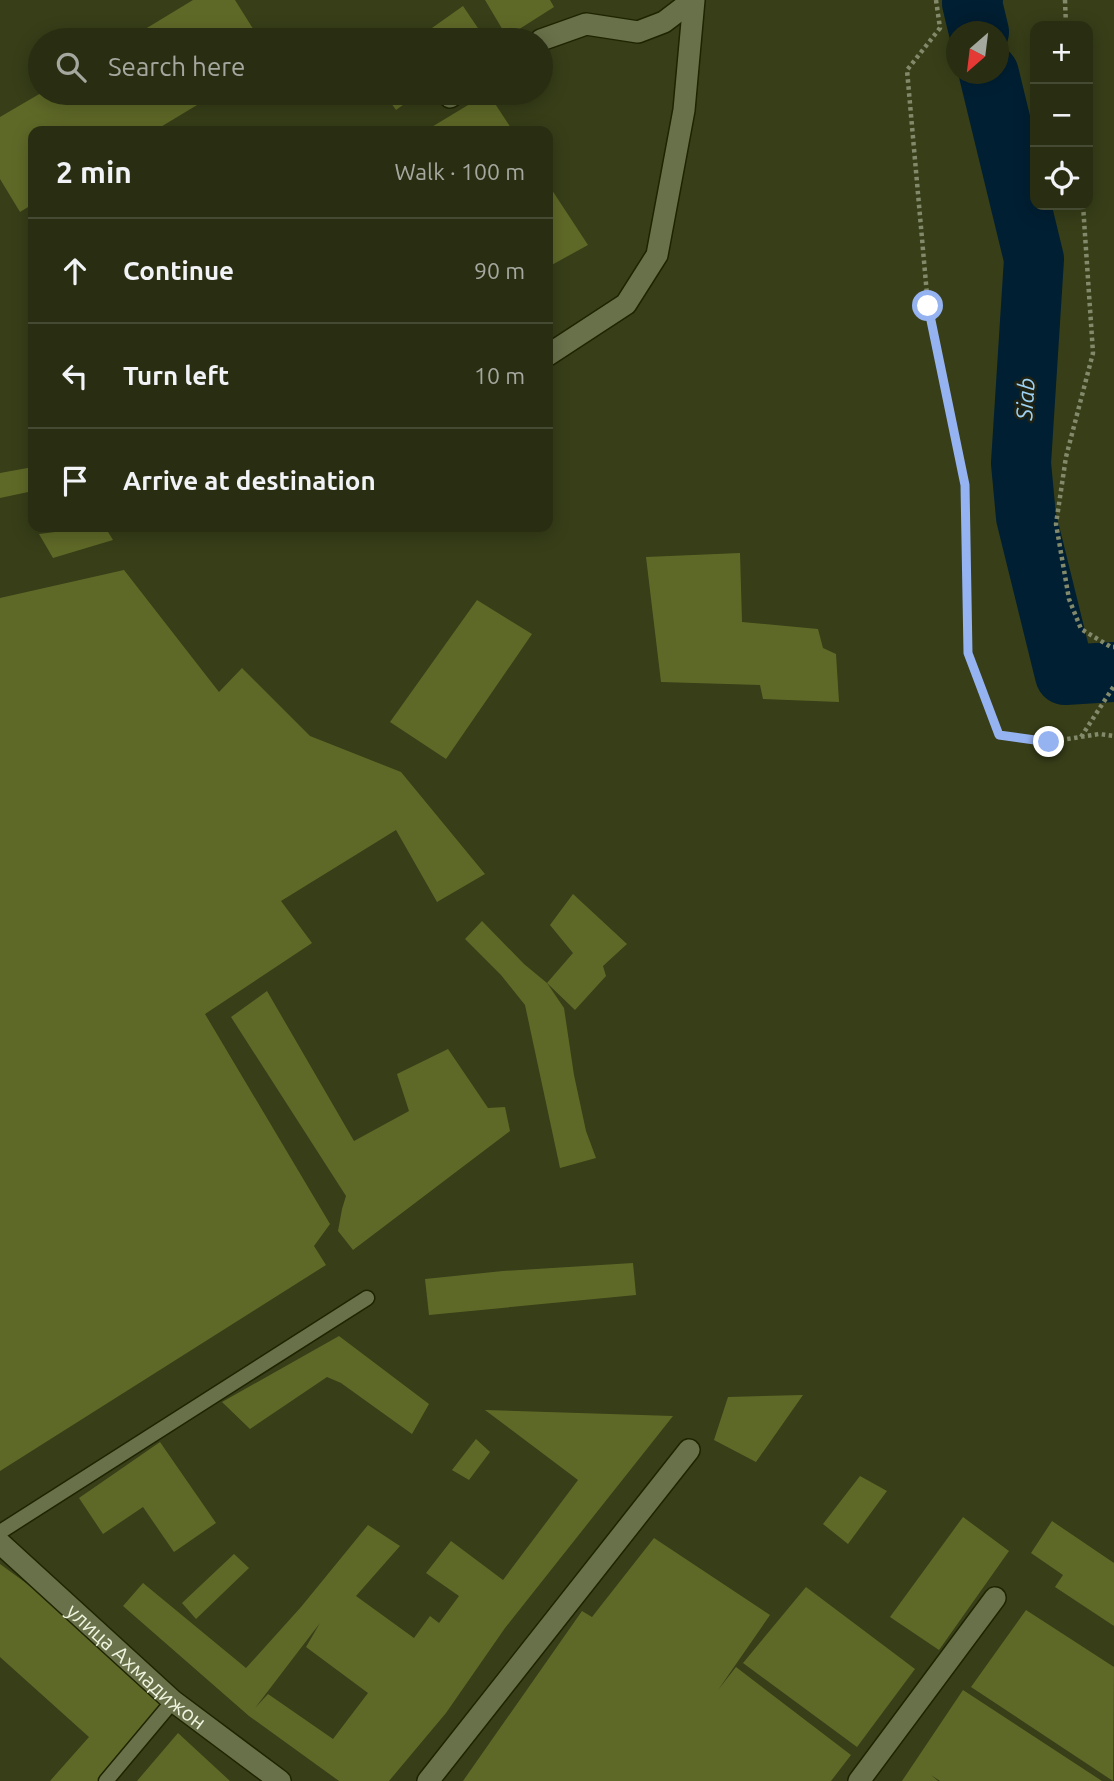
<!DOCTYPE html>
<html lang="en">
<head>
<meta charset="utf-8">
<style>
	body { margin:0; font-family:Ubuntu,sans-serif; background:#31361b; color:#f1f3f6 }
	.controls { position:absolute; right:21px; top:21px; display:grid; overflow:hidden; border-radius:14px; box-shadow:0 4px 18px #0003 }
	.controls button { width:63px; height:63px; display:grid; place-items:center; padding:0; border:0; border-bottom:2px solid #454a32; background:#292e12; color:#f1f3f6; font:35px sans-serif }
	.compass { position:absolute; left:946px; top:21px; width:63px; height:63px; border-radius:50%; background:#292e12; box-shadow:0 4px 18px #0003; rotate:208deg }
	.stop { position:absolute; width:21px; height:21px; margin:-16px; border:5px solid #95b2f1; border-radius:50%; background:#fff }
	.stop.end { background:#95b2f1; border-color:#fff; box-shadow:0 2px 7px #0008 }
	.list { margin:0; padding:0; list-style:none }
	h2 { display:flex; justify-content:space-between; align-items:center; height:91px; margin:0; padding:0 28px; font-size:30px }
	h2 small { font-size:23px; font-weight:400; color:#a5a89f }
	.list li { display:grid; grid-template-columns:46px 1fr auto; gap:21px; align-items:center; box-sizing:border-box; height:105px; padding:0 28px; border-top:2px solid #454a32 }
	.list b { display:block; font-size:26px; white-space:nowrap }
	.list em { font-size:23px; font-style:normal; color:#a5a89f }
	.icon { flex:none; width:38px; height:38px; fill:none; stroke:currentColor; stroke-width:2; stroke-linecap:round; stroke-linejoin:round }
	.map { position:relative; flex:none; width:1114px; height:1781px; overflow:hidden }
	.search { position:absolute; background:#292e12; box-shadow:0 4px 18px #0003; left:28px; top:28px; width:525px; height:77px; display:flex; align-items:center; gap:18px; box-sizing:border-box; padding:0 24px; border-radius:38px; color:#a5a89f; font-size:26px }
	.panel { position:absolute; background:#292e12; box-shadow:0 4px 18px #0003; left:28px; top:126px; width:525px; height:406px; border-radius:14px }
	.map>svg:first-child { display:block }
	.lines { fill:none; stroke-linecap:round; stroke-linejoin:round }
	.river { stroke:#001f33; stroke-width:60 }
	.building { fill:#5f6927; fill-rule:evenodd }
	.lane-casing { stroke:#1f2400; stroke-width:17 }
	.street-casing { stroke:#1f2400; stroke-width:24 }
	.path { stroke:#838a6b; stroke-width:4.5; stroke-dasharray:3.5 3.5; stroke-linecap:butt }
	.lane { stroke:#69714a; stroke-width:14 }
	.street { stroke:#69714a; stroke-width:21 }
	.route { stroke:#95b2f1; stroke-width:9 }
	.labels { text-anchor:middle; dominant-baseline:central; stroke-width:5; stroke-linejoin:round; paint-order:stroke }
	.street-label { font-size:21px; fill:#f0f5e0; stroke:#202313 }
	.water-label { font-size:23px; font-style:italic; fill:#9dd1f3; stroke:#202313 }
</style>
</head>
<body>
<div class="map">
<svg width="1114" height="1781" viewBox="0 0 1114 1781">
	<rect width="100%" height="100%" fill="#373e18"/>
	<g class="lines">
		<g class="river">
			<polyline points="973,0 972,3 979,32"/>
			<polyline points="989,74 1034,259 1021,463 1026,517 1065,675 1114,672"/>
		</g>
	</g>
	<g class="building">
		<polygon points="193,0 235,0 260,40 127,40"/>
		<polygon points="485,0 550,0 554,7 507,37"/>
		<polygon points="463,6 486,40 415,40"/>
		<polygon points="41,93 217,93 154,131 33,131 33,204 20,212 0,179 0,117"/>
		<polygon points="384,93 412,93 414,97 396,110"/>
		<polygon points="488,93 513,131 432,131 430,128"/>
		<polygon points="548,184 588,245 548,267"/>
		<polygon points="33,467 33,491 0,498 0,473"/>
		<polygon points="78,527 105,527 113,540 53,558 39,534 79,529"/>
		<polygon points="740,553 742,622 818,629 823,648 836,654 839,702 763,699 760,685 661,682 646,557"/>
		<polygon points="124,570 219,692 242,668 310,736 401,772 485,874 437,902 396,830 281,901 312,943 205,1014 330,1224 314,1246 326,1265 0,1471 0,598"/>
		<polygon points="477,600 532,634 446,759 390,722"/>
		<polygon points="573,894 627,944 603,966 606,976 575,1010 547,983 573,953 550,925"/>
		<polygon points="482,921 524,964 547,983 564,1008 574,1075 586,1131 596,1158 560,1168 525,1005 501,975 465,939"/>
		<polygon points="267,991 354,1141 409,1111 397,1074 448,1049 488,1108 505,1107 510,1131 353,1250 338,1231 342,1209 346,1196 231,1017"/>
		<polygon points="633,1263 636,1295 429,1315 425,1279 503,1271"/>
		<polygon points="339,1336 429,1404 412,1434 341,1383 327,1377 250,1429 222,1402"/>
		<polygon points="803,1395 756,1462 714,1440 728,1397"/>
		<path d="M485,1410L673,1416L505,1628L446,1713L389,1781H339L249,1716L123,1606L143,1583L246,1668L301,1607L368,1525L400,1546L356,1596L414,1638L430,1616L439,1623L459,1596L426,1573L451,1541L503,1580L578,1480ZM320,1623L306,1647L368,1693L333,1739L268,1694L255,1708Z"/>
		<polygon points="476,1439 490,1452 469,1480 452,1470"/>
		<polygon points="160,1442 216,1523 174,1552 143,1507 103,1534 79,1498"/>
		<polygon points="860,1476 887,1491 848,1544 823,1524"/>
		<polygon points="963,1517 1009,1551 939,1650 890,1617"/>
		<polygon points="1052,1521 1114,1563 1114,1626 1055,1587 1063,1575 1031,1553"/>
		<polygon points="654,1538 770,1615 718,1690 736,1667 851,1755 831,1781 463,1781 582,1611 592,1617"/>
		<polygon points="234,1554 249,1568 196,1619 182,1603"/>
		<polygon points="0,1564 41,1594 167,1703 100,1781 50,1781 89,1737 0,1657"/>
		<polygon points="806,1587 915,1669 857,1747 743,1663"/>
		<polygon points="1026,1610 1114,1667 1113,1781 971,1687"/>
		<polygon points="963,1690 1102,1781 940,1781 931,1775 938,1781 902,1781"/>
		<polygon points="178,1733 230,1781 137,1781"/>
	</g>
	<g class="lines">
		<g class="lane-casing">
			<g id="lane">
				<polyline points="0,1532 367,1298"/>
				<polyline points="106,1781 173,1701"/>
			</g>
		</g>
		<g class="street-casing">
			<g id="street">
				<polyline points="541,40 586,24 638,32 664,22 693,0"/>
				<polyline points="450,97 456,93"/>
				<polyline points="548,355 626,304 657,255 684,110 694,0"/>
				<path id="s1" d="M0,1543L173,1701L280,1781"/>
				<polyline points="428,1781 689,1450"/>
				<polyline points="859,1781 995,1598"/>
			</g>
		</g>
		<g class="path">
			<polyline points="936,0 940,28 907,70 928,306 965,485 968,653 999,735 1049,742 1099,734 1114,736"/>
			<polyline points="1065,0 1066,26"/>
			<polyline points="1083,205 1093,353 1066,457 1056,524 1069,599 1081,629 1111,647 1114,647"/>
			<polyline points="1081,737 1114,686"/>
		</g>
		<use href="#lane" class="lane"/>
		<use href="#street" class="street"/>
	</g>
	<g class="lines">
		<polyline class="route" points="928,306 965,485 968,653 999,735 1049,742"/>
	</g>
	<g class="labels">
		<g class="street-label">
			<text stroke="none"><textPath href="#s1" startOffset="184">улица Ахмадижон</textPath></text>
		</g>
		<g class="water-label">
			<text transform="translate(1025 399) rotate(-86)">Siab</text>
		</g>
	</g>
</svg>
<div class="controls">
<button>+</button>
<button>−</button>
<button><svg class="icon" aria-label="locate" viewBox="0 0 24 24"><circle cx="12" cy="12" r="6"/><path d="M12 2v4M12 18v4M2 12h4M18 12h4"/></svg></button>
</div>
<svg class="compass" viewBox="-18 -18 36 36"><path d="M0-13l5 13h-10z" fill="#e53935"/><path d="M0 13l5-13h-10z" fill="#a5a89f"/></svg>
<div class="stop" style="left:928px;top:306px"></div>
<div class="stop end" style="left:1049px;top:742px"></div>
<div class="search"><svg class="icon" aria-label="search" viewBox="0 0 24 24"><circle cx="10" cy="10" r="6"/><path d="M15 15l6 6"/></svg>Search here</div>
<section class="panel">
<h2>2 min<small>Walk · 100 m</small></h2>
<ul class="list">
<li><svg class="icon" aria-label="ahead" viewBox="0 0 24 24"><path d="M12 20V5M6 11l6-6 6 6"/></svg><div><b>Continue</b></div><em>90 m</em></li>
<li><svg class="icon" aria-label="left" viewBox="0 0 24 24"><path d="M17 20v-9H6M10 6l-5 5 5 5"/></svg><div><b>Turn left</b></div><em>10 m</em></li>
<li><svg class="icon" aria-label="arrive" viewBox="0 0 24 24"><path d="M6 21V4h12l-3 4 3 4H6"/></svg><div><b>Arrive at destination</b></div></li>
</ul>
</section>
</div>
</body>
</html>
